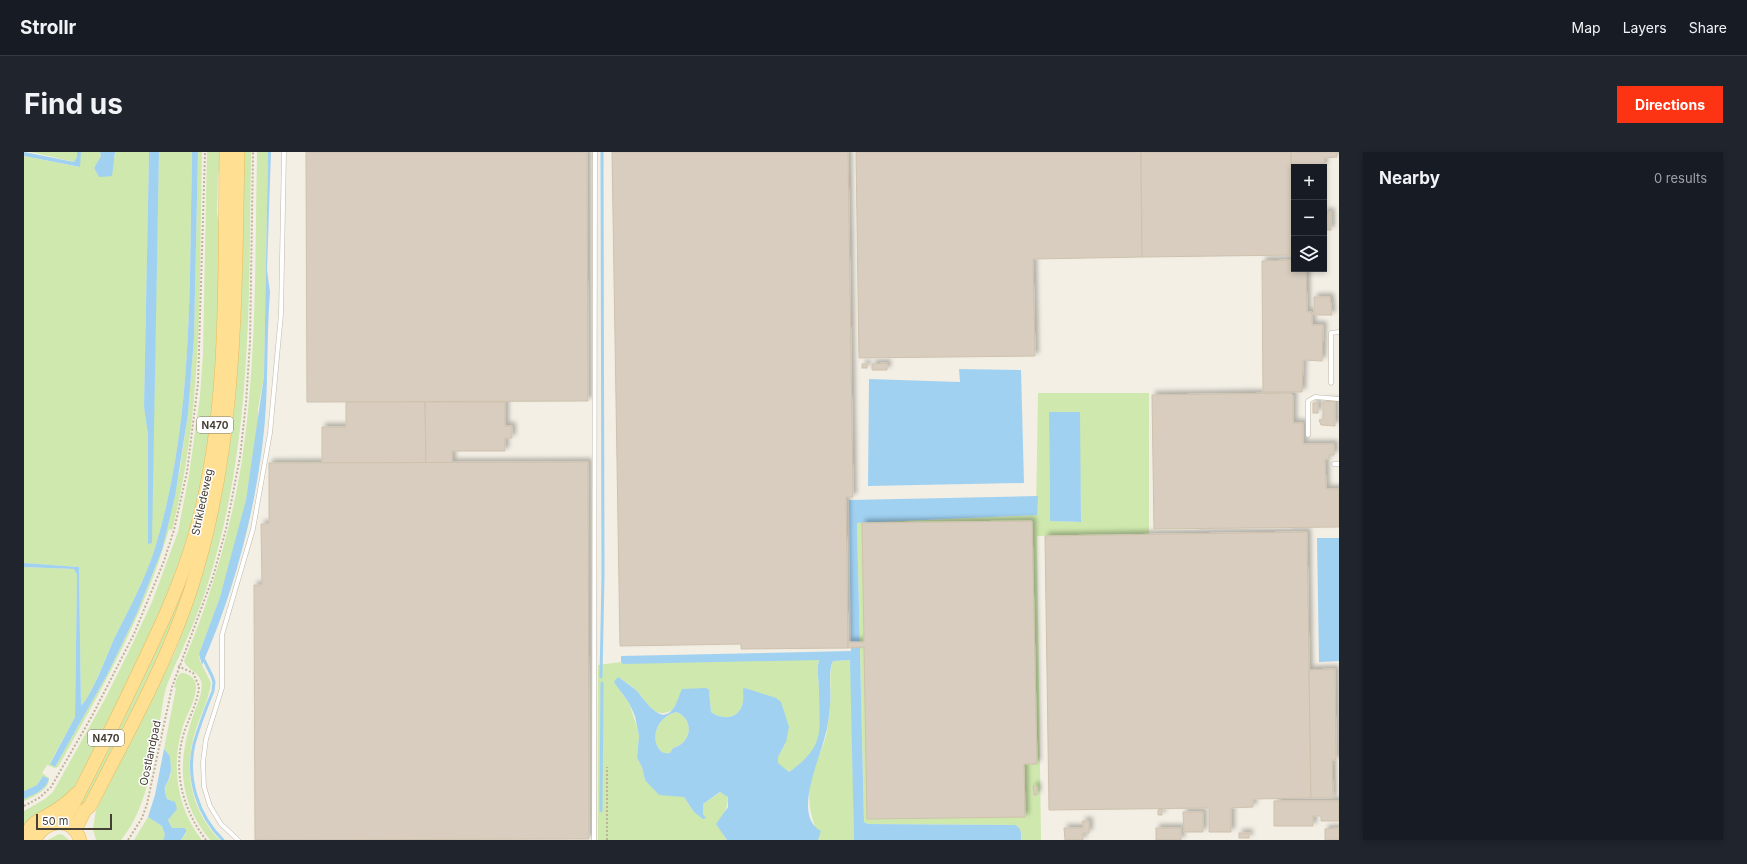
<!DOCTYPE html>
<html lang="en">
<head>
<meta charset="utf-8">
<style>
	body { margin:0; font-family:Inter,sans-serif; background:#20242c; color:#f1f3f6 }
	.controls { position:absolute; right:12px; top:12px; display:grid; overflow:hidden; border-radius:0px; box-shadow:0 2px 6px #0003 }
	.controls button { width:36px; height:36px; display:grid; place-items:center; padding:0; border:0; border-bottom:1px solid #363941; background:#171b24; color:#f1f3f6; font:20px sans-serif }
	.scale { position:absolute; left:12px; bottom:10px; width:76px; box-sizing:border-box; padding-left:4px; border:2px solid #453f35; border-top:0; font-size:11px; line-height:14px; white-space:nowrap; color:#453f35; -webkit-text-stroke:3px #fff; paint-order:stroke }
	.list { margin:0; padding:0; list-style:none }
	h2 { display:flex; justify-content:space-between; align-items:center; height:52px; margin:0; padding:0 16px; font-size:17px }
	h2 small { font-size:13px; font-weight:400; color:#9ea1a6 }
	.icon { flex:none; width:22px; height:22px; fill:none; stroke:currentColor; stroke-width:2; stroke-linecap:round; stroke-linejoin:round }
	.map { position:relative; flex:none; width:1315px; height:688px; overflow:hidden; border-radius:0px }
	header { display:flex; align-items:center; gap:24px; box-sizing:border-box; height:56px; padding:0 20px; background:#171b24; border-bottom:1px solid #363941 }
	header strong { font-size:19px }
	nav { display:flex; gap:22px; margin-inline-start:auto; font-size:14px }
	.intro { display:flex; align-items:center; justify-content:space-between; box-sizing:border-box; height:96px; padding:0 24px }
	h1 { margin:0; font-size:28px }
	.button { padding:10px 18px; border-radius:0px; background:#fc3413; color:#fff; font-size:14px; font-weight:700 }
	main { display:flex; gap:24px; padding:0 24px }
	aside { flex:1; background:#171b24; border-radius:0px; box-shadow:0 2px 6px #0003 }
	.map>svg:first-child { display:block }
	.green { fill:#cee8ad; fill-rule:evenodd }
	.water { fill:#a0d1f1; fill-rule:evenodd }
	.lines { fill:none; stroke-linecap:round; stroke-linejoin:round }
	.stream { stroke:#a0d1f1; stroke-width:3 }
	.building { fill:#d8cdbe; stroke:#cfc2ae; filter:url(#shadow) }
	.service-casing { stroke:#c1b9ab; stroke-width:5 }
	.primary-casing { stroke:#e5bc61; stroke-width:14 }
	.path { stroke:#c0b299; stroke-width:2; stroke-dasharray:2 2; stroke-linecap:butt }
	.service { stroke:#fff; stroke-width:4 }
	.primary { stroke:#ffdf92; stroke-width:13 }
	.labels { text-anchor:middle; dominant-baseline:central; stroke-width:3; stroke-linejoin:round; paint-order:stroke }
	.shield { fill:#fff; stroke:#7d7972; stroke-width:1 }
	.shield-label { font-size:10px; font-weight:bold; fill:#453f35 }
	.street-label { font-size:11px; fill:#453f35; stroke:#fff }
</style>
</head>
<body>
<header>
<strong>Strollr</strong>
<nav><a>Map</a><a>Layers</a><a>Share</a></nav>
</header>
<div class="intro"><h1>Find us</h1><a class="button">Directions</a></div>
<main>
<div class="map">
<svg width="1315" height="688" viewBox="0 0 1315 688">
	<defs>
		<filter id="shadow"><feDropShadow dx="3.5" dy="-3.5" stdDeviation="2" flood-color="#0004"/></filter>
	</defs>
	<rect width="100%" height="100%" fill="#f3efe5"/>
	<g class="green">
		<polygon points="7,0 53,0 53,5 50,10"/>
		<path d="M57,0H76L77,4L70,16L75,25L91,5V0H125L120,255L124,283L127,391L135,0H168C165,132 170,269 131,396C121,428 105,457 90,487C82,504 69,541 57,554L55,415L0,411V4L55,15Z"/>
		<path d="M174,0H178C175,126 180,256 148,378L145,377C121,462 77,539 34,615L31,616L23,613L18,621L25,626C26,638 9,645 0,649V647L18,638L25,628L19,624L13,633L0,639V415L50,417L53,423L51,565L26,611L31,615L83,523L113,461L138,398L156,316L164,262L170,186Z"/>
		<polygon points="183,0 197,0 194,26 193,59 197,87 195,177 184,303 159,410 97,549 48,639 0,679 0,659 21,647 29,640 81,547 105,499 128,450 154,380 165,323 176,244 179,202"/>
		<path d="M216,0H227C225,125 228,253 199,376C191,410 181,445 167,477C159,497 149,516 142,536C139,546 138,558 136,568C128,609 124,655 97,688H72L69,677L72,658L150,502L156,487L158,467L171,428Z"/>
		<path d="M233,0H244L240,224L234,257V274L222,348L210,398L196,445L175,502L176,509L187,531C185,547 177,562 172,577C159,615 166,659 196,688H186C154,649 153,610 169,564C172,554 180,540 177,529C174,519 163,518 160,509C187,445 207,377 218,308C233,207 231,103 233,0Z"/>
		<polygon points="207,149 170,412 143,487 110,557 57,657 53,655 100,567 170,396"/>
		<path d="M1014,241H1125V382L1013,384L1017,688H997C997,681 998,676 991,673L844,672L840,670L833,371L1012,363ZM1025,260H1055L1057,370L1026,369Z"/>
		<path d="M795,507C792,521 795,526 795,538C796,579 803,593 765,620L754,612V605L762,590L734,541L721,536L719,538C719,544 720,551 717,556C711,568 696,567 687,560L685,538L651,553L649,558C629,568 624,551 612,538C607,533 600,529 594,525L598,542L605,551L613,575L615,584L613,606L618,615L621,628L660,645L670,660L679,662V652L697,640L704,645C704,665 688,669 703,688H574V513L597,510Z"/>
		<path d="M827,508L830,688H794L795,684C785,663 782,641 789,619C793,607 799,596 802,584C804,575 805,564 806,554C808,539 804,523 809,509Z"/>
		<path d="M157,521C165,520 173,528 172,536C171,550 162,564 158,577C147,615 153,657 178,688H157L162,681V677L148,676L144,668L151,659L148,649L143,647C138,632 145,633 147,621C147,616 146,610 146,604L140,597L152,536L150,535L154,524Z"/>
		<path d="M652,560C671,567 668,591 649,596L646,601C628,605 623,568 652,560Z"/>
		<polygon points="124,665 138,674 141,683 139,688 110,688"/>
		<polygon points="35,682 39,683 45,688 24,688"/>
	</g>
	<g class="water">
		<polygon points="0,0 50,10 53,5 53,0 57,0 56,15 0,4"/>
		<polygon points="76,0 91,0 88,24 75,25 70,16 77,4"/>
		<polygon points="125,0 135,0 128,391 124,392 124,283 120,255"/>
		<path d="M168,0H174L170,186L164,262L151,344L138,398L113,461L83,523L31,615L26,612L51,565L53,423L50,417L0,415V411L55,415L57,554C69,541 82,505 90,487C105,457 121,428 131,396C170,268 165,132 168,0Z"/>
		<path d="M244,0H247L243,118L246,140C242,189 245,239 239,288C230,365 209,442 178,513L175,502L196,445L222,348L240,224Z"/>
		<polygon points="935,217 997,218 1000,331 844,334 845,227 936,230"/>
		<polygon points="1025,260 1056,260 1057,370 1026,369"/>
		<path d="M1014,344L1013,363L833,371L840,670L844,672L991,673C998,676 997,681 997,688H830L826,508L809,509C803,523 808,539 806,554C805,564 804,575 801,584C796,607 768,664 797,679L794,688H703L692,672L704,655V645L696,640L679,652V662L682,666L679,667L670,660L660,645L635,643L621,628L618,615L613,606L615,584L611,564L605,551L590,530L594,525C600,529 606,533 612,538C619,545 636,575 649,557C653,552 655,543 658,537L682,536L685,538L687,560C696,567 711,568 717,556C720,551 719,543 719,537L721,536L752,546L757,550L765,575L762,590L754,605V611L765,620C803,593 795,579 795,538C795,526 792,520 795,508L599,512L597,510V504L827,499L825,348ZM652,560C671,567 668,591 649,596L646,601C628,605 623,568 652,560Z"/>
		<polygon points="1293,386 1315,386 1315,509 1295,510"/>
		<path d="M140,597L146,604C146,610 148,618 146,623C143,635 138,633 143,647L151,650L153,657L144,668L148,676H159L162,677V680L157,688H139L141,683L138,674L124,665L131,643Z"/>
		<path d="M19,624L25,627C21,639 10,642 0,647V639L13,633Z"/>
	</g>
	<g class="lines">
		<g class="stream">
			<path d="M179,506L188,524L190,530L189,539C182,556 175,574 170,592C162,626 174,664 199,688"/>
			<polyline points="577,525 579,424 578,0"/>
			<polyline points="577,659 578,531"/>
		</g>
	</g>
	<g class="building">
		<polygon points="282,0 563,0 564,249 283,250"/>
		<polygon points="588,0 824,0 829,345 822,345 824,496 717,497 717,492 596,494"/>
		<polygon points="832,0 1117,0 1118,105 1009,107 1011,204 835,206"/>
		<polygon points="1117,0 1267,0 1269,103 1118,105"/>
		<polygon points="1267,0 1312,0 1313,5 1300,6 1300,15 1270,15 1270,103"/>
		<rect x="1300" y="60" width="7" height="18"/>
		<polygon points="1270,108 1270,117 1282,117 1283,160 1288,160 1288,173 1299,173 1298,209 1279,208 1278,240 1239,240 1238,109"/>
		<polygon points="1290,145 1306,145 1308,163 1290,163"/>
		<polygon points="863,211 863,218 848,218 848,212"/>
		<rect x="838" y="212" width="5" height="4"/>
		<polygon points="1267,241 1269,243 1269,271 1279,271 1279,292 1310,292 1310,303 1305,303 1305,307 1301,307 1302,337 1315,337 1315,375 1130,377 1128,243"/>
		<polygon points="1311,249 1311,274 1297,273 1295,268 1299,267 1299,250"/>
		<polygon points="322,250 401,250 402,311 298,311 298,275 322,275"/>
		<polygon points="401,250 481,250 481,274 488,274 488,286 481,286 481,299 428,299 428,311 402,311"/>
		<rect x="1289" y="251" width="5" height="10"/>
		<polygon points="564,310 565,687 231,688 230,433 238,433 237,372 245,372 245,311"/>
		<polygon points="1008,369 1013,612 1000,612 1001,665 843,667 840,495 824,496 824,490 840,490 838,371"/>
		<polygon points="1283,380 1287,646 1229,647 1229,655 1207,656 1207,680 1185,680 1185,656 1025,658 1021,384"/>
		<polygon points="1311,517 1312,608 1308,608 1309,646 1287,646 1285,518"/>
		<polygon points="1009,634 1013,634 1013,643 1010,643"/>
		<polygon points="1250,649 1315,649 1315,669 1297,669 1297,664 1289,664 1289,674 1250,674"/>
		<polygon points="1138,657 1138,663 1134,663 1134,658"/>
		<polygon points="1159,660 1179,660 1179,680 1160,680"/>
		<polygon points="1058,669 1065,669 1065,681 1059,681 1059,688 1041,688 1040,676 1059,676"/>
		<rect x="1132" y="676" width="25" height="12"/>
		<polygon points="1315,676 1315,688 1301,688 1301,677"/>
		<rect x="1215" y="681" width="10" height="5"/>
	</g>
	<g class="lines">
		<g class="service-casing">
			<g id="service">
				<polyline points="1307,231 1307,181 1315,180"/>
				<polyline points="1284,283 1284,249 1291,245 1315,247"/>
				<polyline points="1310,312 1315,312"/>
				<polyline points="214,688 197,672 186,654 180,635 179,610 182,587 198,536 198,483 229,377 246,281 257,162 260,0"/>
				<polyline points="570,688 571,0"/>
			</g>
		</g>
		<g class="primary-casing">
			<g id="primary">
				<path d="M40,671C63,625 87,579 109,532C133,482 157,433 172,379C206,258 200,125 202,0"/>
				<path d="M51,678L61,658L66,654C102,584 141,515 166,440C213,298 211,148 214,0"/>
				<path d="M1,688C7,668 15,669 31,659C39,654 46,648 53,641"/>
				<path d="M11,688C20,667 49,664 56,688"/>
			</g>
		</g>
		<g class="path">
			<path d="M154,514L169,521L175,534C174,551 164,567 159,584C149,621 159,658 182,688"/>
			<polyline points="0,654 15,646 27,635 68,564 110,482 140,409 150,378 163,320 174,231 181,0"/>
			<polyline points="104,688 118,666 123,652 148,535 189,425 202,377 216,305 222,251 226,190 229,0"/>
			<polyline points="583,688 583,615"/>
		</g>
		<use href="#service" class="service"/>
		<use href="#primary" class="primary"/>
	</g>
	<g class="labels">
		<g class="shield">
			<rect x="173" y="265" width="36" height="16" rx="3"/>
			<rect x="64" y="578" width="36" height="16" rx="3"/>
		</g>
		<g class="shield-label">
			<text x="191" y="273">N470</text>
			<text x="82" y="586">N470</text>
		</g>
		<g class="street-label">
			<text transform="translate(178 350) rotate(-78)">Strikledeweg</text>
			<text transform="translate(126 601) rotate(-78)">Oostlandpad</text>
		</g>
	</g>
</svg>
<div class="controls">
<button>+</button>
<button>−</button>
<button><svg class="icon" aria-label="layers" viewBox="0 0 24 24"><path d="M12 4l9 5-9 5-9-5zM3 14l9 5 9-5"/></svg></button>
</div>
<div class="scale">50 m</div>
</div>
<aside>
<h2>Nearby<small>0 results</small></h2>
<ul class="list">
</ul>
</aside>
</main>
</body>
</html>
